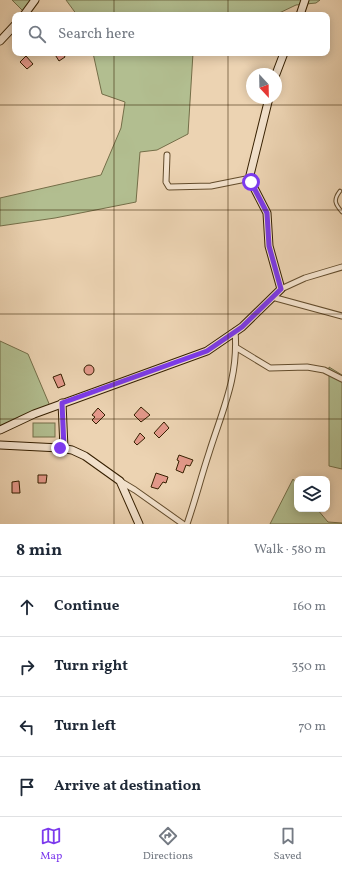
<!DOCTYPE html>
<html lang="en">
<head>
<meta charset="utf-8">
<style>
	body { margin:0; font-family:Vollkorn,serif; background:#f6f6f7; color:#1f2937 }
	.controls { position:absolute; right:12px; bottom:12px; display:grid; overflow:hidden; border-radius:8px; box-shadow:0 2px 10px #0003 }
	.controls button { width:36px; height:36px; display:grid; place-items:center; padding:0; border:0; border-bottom:1px solid #e0e1e3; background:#fff; color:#1f2937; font:20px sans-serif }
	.compass { position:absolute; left:246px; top:68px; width:36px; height:36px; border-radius:50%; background:#fff; box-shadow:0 2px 10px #0003; rotate:158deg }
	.stop { position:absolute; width:12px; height:12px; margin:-9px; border:3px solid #7c3aed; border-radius:50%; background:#fff }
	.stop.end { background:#7c3aed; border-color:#fff; box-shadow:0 1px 4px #0008 }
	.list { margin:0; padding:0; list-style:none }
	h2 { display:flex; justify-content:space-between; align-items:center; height:52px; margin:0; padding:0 16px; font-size:17px }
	h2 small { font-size:13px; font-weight:400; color:#747a83 }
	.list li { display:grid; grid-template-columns:26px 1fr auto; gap:12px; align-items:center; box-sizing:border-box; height:60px; padding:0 16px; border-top:1px solid #e0e1e3 }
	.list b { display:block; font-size:15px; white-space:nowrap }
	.list em { font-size:13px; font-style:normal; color:#747a83 }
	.icon { flex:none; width:22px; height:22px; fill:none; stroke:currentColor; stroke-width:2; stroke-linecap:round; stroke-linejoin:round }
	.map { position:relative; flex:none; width:342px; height:524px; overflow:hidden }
	.search { position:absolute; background:#fff; box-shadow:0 2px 10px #0003; left:12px; right:12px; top:12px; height:44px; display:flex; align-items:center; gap:10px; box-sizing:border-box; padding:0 14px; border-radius:8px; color:#747a83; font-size:15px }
	.sheet { height:292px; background:#fff }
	nav { display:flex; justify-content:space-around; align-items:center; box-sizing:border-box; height:56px; border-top:1px solid #e0e1e3; background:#fff; font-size:11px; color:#747a83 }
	nav a { display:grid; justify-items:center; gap:2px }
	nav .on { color:#7c3aed }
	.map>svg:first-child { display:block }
	.green { fill:#b2be90; stroke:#746e48 }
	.building { fill:#e4998b; stroke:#351f00 }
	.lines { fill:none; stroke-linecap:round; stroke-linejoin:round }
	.lane-casing { stroke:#634c2c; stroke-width:4.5 }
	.street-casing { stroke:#634c2c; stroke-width:7 }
	.secondary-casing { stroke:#351f00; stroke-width:9 }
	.lane { stroke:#f3e2cd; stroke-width:2.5 }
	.street { stroke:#f3e2cd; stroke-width:5 }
	.secondary { stroke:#f3e2cd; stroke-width:7 }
	.route { stroke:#7c3aed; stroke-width:5 }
	.grid { fill:none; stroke:#351f00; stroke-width:1; stroke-opacity:0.55 }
</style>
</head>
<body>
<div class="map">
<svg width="342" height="524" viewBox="0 0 342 524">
	<rect width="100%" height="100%" fill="#ecd3b2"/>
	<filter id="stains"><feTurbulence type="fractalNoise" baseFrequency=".005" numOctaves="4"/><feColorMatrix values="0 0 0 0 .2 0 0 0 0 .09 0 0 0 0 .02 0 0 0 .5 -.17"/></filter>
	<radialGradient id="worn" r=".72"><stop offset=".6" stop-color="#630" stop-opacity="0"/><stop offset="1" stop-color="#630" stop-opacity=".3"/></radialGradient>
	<g class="green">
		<polygon points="12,0 38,0 27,15"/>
		<polygon points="66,0 320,0 316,3 296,5 275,15 77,15"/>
		<polygon points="93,53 193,53 188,134 157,150 140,152 136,202 55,218 0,226 0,198 101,175 121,128 125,102 102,94"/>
		<polygon points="0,341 28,354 50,406 0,428"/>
		<polygon points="329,367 342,375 342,469 329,466"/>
		<rect x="33" y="423" width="22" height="14"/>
		<polygon points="293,479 297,484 297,509 317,509 328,522 342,523 342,524 270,524"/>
	</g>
	<g class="building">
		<polygon points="54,53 63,53 65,57 59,61"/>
		<polygon points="26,56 33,64 27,69 20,62"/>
		<circle cx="89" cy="370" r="5"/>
		<polygon points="61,374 65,385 58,388 53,377"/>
		<polygon points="141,407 150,415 141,422 134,415"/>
		<polygon points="98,408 105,415 96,424 92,420 95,417 92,415"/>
		<polygon points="164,422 169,428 159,438 154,433"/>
		<polygon points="140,433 145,438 137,445 134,442"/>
		<polygon points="179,455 193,460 190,466 186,465 183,473 176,470 179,461 177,460"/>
		<polygon points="156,473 168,477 166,483 163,482 158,489 151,487"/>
		<polygon points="38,475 47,475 46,483 38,483"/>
		<polygon points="19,481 20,493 12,493 12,482"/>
	</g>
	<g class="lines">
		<g class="lane-casing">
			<path id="lane" d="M340,191C333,200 335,204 342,212"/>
		</g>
		<g class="street-casing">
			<g id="street">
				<polyline points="167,155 166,182 169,187 211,186 251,178"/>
				<polyline points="281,289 305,278 342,267"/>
				<polyline points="272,297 342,316"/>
				<polyline points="237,348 270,368 307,367 324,370 342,379"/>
				<polyline points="120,481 135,490 183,524"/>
				<path d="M187,524C195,501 201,477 209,453C222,411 239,377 235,331"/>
			</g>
		</g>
		<g class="secondary-casing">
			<g id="secondary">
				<polyline points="24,15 35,0"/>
				<polyline points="300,15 305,0"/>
				<polyline points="0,41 15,25"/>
				<polyline points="276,74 284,53"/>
				<polyline points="62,403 64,448"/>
				<polyline points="0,430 34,414 207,351 242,327 281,289 269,246 267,213 251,182 250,175 269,98"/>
				<polyline points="0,445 60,448 72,450 85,456 120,481 139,524"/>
			</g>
		</g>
		<use href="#lane" class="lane"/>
		<use href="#street" class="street"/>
		<use href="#secondary" class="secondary"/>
	</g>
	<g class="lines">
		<polyline class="route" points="60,448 64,448 62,403 207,351 242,327 281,289 269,246 267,213 251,182"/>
	</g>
	<path class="grid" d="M114,0V15M228,0V15M114,53V524M228,53V524M0,105H342M0,210H342M0,314H342M0,419H342"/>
	<rect width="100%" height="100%" filter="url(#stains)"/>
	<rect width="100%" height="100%" fill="url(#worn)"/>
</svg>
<div class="controls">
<button><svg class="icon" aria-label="layers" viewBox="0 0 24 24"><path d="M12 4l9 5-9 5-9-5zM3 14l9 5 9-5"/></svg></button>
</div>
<svg class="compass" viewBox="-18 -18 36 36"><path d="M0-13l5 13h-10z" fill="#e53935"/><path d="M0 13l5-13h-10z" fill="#747a83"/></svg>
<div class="stop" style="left:251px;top:182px"></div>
<div class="stop end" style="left:60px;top:448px"></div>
<div class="search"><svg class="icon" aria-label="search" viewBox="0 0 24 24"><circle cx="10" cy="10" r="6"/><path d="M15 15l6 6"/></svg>Search here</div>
</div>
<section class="sheet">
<h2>8 min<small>Walk · 580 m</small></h2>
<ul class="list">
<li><svg class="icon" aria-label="ahead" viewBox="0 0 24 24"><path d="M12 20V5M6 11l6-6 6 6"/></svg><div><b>Continue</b></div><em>160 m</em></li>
<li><svg class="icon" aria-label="right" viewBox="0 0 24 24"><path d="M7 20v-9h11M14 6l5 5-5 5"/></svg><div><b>Turn right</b></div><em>350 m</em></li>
<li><svg class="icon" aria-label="left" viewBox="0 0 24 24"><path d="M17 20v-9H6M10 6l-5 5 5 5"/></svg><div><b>Turn left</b></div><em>70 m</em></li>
<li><svg class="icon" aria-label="arrive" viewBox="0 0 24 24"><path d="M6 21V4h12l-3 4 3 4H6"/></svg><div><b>Arrive at destination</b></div></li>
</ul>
</section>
<nav>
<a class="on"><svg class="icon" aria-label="map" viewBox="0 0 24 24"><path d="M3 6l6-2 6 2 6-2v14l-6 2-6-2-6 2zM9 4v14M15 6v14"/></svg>Map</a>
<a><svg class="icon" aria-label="directions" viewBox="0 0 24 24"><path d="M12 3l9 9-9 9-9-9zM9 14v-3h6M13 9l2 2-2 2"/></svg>Directions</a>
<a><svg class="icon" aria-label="saved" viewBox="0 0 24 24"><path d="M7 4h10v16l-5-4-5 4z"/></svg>Saved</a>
</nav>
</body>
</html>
